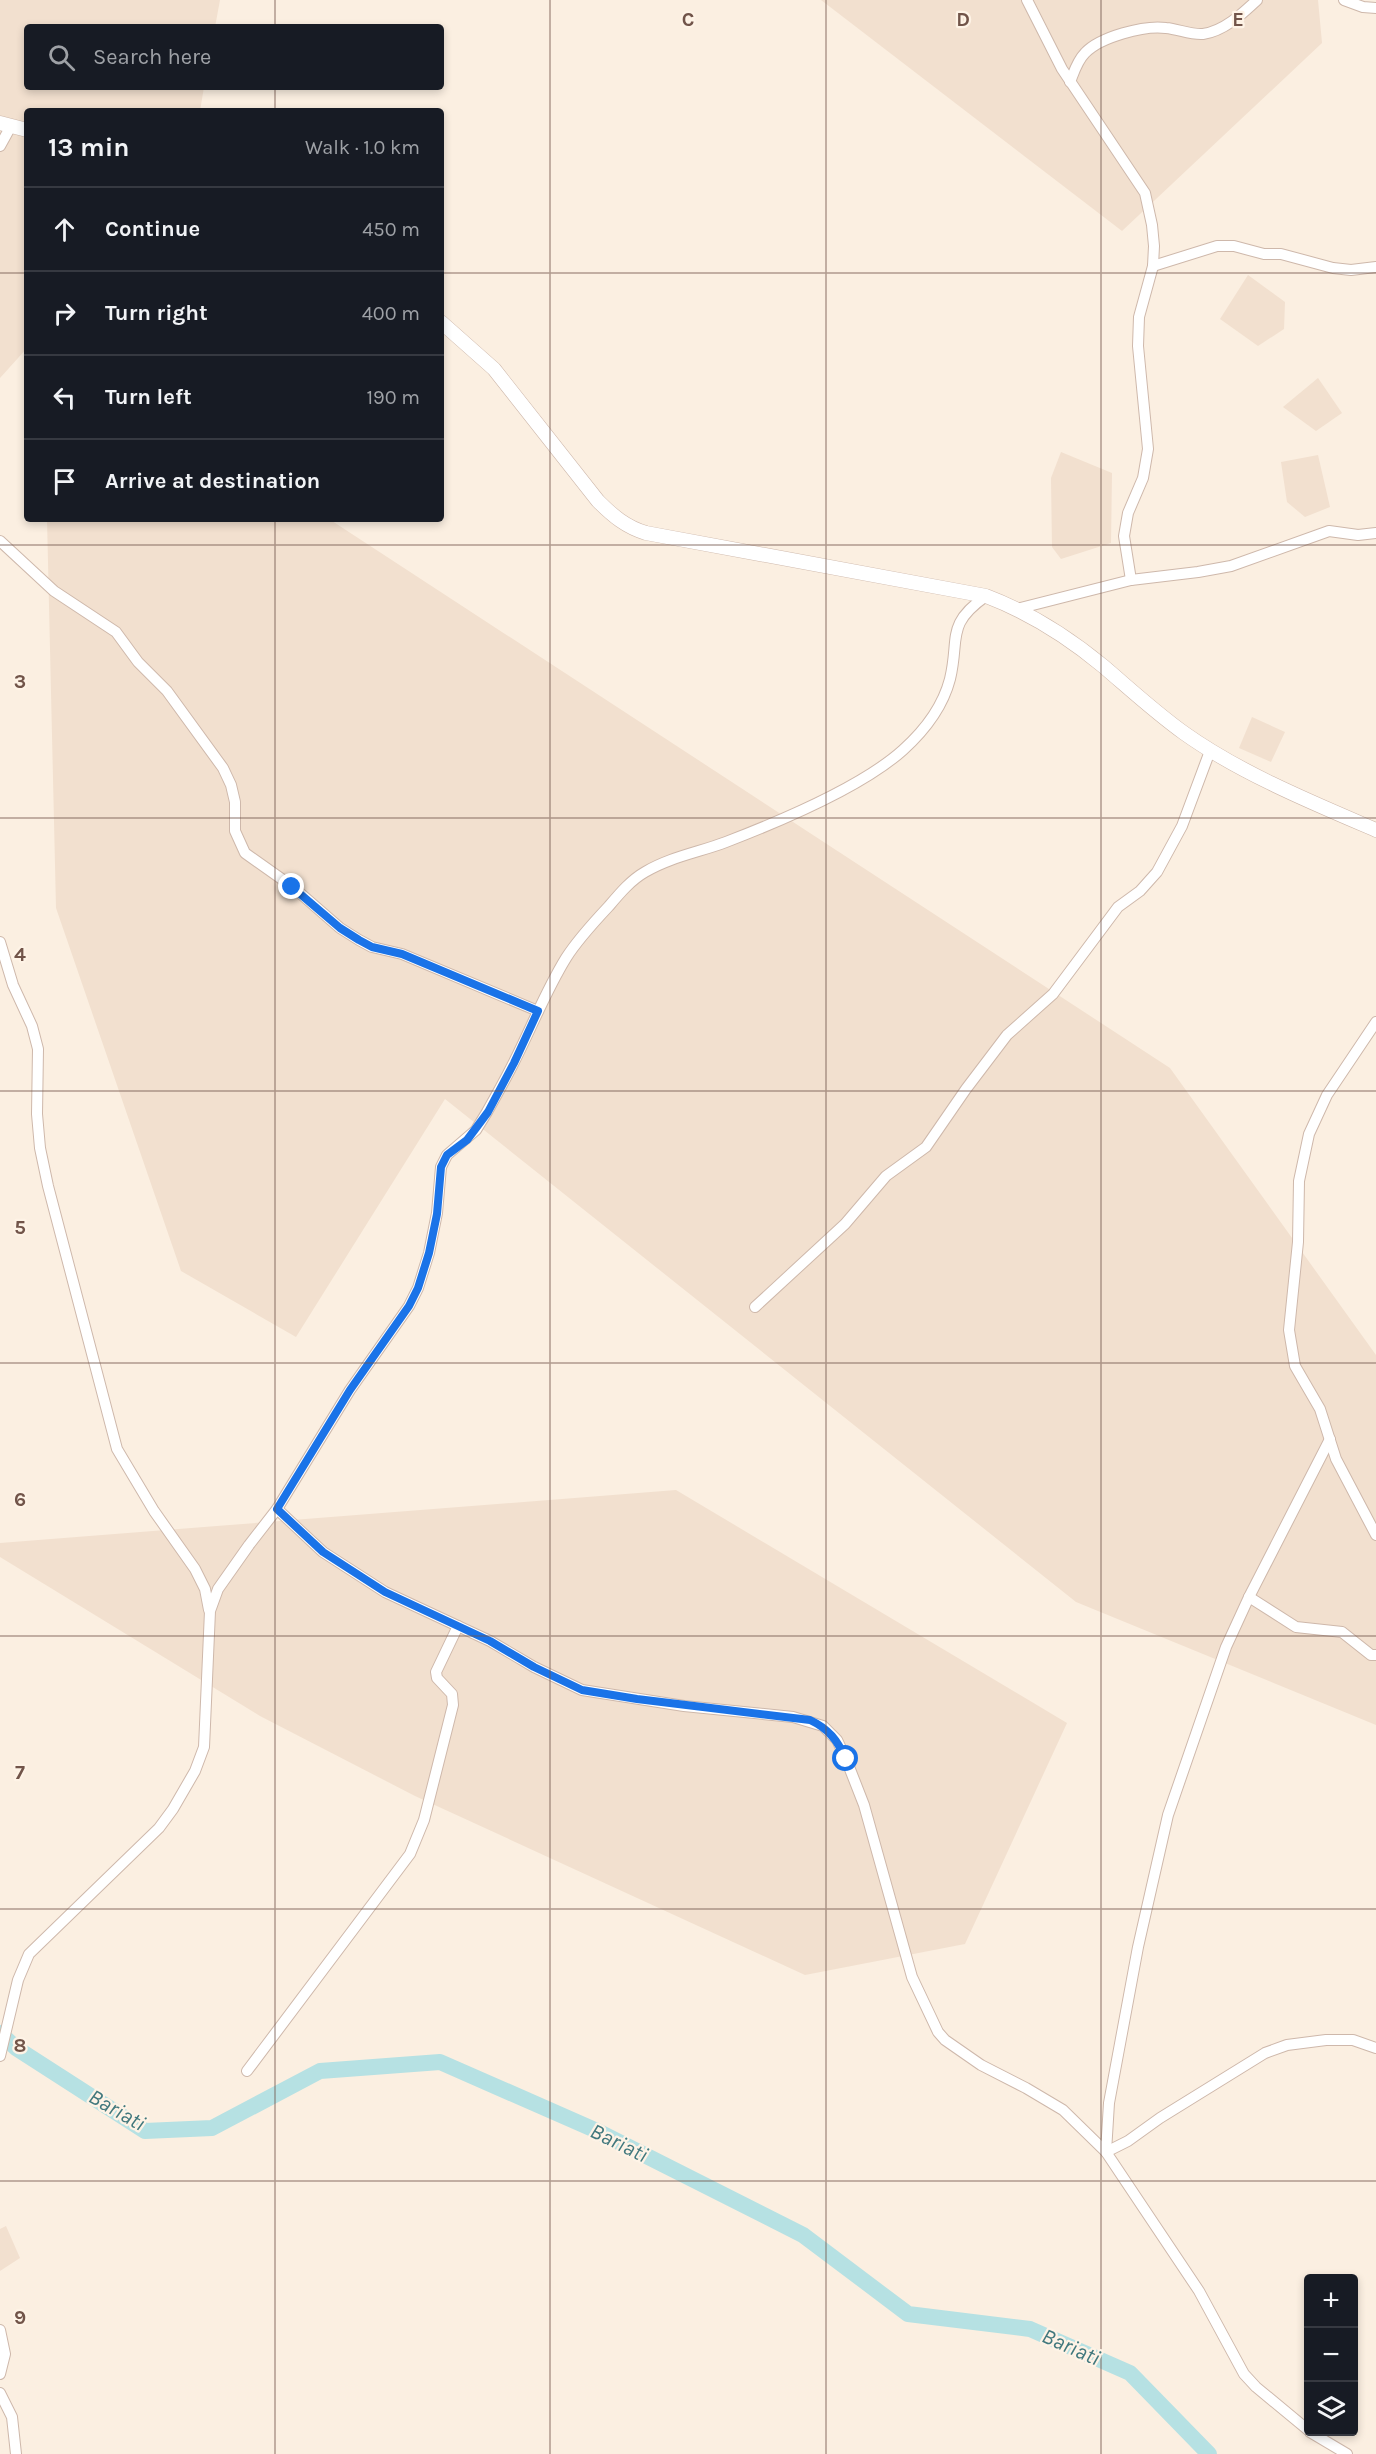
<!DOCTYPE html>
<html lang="en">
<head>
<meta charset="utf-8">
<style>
	body { margin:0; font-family:Karla,sans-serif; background:#242831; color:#f1f3f6 }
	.controls { position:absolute; right:18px; bottom:18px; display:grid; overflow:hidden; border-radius:6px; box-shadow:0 3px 9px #0003 }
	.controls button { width:54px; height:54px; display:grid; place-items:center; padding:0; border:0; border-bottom:2px solid #363941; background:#171b24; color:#f1f3f6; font:30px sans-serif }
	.stop { position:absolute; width:18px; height:18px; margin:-14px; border:4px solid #1a73e8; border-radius:50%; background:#fff }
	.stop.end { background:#1a73e8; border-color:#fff; box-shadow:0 2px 6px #0008 }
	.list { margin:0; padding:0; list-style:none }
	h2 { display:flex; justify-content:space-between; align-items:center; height:78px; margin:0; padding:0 24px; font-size:26px }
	h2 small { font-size:20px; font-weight:400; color:#9ea1a6 }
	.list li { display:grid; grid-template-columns:39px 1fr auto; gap:18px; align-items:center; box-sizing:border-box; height:84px; padding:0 24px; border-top:2px solid #363941 }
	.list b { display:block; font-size:22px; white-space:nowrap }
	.list em { font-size:20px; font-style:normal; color:#9ea1a6 }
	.icon { flex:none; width:33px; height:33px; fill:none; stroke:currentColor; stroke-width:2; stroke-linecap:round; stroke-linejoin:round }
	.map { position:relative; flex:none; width:1376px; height:2454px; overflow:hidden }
	.search { position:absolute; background:#171b24; box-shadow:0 3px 9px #0003; left:24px; top:24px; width:420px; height:66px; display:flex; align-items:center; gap:15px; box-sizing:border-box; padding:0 21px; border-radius:6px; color:#9ea1a6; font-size:22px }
	.panel { position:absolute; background:#171b24; box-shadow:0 3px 9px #0003; left:24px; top:108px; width:420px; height:414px; border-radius:6px }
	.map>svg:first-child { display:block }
	.residential { fill:#f2e0cf }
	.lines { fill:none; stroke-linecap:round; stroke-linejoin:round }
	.river { stroke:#b6e1e3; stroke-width:16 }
	.minor-casing { stroke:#ceb8ab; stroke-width:12 }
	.tertiary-casing { stroke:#ceb8ab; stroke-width:15 }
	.minor { stroke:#fff; stroke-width:10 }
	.tertiary { stroke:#fff; stroke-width:14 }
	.route { stroke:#1a73e8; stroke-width:8 }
	.grid { fill:none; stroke:#715449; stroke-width:1.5; stroke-opacity:0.55 }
	.labels { text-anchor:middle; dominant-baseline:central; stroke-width:4.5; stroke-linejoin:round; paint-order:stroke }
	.water-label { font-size:22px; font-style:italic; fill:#41787d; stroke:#fef3e6 }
	.grid-label { font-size:20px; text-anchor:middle; font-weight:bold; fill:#715449; stroke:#fef3e6; stroke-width:4.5; stroke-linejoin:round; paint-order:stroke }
</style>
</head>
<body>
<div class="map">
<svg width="1376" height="2454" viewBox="0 0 1376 2454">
	<rect width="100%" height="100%" fill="#fbefe1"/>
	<g class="residential">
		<polygon points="0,0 220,0 215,27 27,27 27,87 204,87 200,111 27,111 27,348 0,378"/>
		<polygon points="821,0 1318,0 1322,43 1122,231"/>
		<polygon points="1248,275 1285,302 1284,329 1258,346 1220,319"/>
		<polygon points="1318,378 1342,413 1316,431 1283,407"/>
		<polygon points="1061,452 1112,473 1111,543 1061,559 1052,547 1051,478"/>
		<polygon points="1318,455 1330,507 1305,517 1287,502 1281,462"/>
		<polygon points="47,519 329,519 1170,1068 1376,1355 1376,1725 1076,1602 445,1099 296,1337 181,1271 56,908"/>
		<polygon points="1252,717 1285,732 1271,762 1239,748"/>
		<polygon points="676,1490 1067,1723 965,1944 805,1975 415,1796 260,1716 0,1557 0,1543"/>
		<polygon points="6,2226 20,2258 0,2271 0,2229"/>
	</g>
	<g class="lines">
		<polyline class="river" points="0,2033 16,2048 145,2131 212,2128 320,2071 440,2062 595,2130 803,2235 908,2314 1030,2329 1130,2373 1209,2454"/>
		<g class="minor-casing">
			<g id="minor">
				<polyline points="1027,0 1062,69 1145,193 1152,225 1154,246 1153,266 1139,317 1138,346 1148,449 1143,478 1128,513 1124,536 1131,580"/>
				<polyline points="1344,0 1363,7 1376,8"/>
				<path d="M1070,82C1074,72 1077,61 1085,53C1100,37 1144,25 1166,28C1178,29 1191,35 1203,34C1224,31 1242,14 1257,0"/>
				<polyline points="0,146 11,126"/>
				<polyline points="1153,266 1217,246 1234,246 1264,254 1281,254 1333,268 1351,270 1376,267"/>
				<polyline points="0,541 54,591 116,632 138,662 167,691 223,768 231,785 235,802 235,831 245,853 293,887 340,928 359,940 372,947 402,954 538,1011"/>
				<polyline points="1017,609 1131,580 1198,572 1231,566 1329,531 1358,535 1376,533"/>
				<polyline points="0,942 13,985 32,1026 38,1049 37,1114 40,1148 48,1186 117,1449 154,1511 195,1569 205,1589 209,1610"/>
				<polyline points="1376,1022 1327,1095 1309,1134 1299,1181 1298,1242 1289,1330 1295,1366 1320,1409 1336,1459 1376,1535"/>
				<polyline points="755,1307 845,1224 886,1176 926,1147 966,1089 1007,1035 1053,994 1118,907 1140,891 1157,872 1182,826 1210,751"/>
				<polyline points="277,1509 323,1552 385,1592 490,1641 534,1667 582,1690 684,1706 793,1717 823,1726 837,1740 846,1759 864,1805 912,1977 938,2032 945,2040 981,2065 1026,2088 1063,2110 1106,2152 1128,2141 1160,2118 1265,2053 1287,2045 1326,2040 1353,2040 1376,2048"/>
				<polyline points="1249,1597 1296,1627 1342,1632 1371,1655 1376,1655"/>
				<path d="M0,2056L18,1980L29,1954L159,1828L173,1809L195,1771L204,1747L210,1611L218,1589L249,1545L277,1509L350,1390L409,1306L418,1288L429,1253L437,1213L441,1167L447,1155L476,1130L487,1112C496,1096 505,1080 513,1064C531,1029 545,992 566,958C578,939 594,922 609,906C620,893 631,880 645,872C670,857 700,852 726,842C778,822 863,786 903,750C924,731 943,706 950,679C960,638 945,625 986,596"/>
				<polyline points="247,2071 410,1854 424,1820 453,1705 452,1694 437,1678 436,1672 458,1626"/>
				<polyline points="0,2330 5,2354 0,2374"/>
				<polyline points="0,2393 12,2417 16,2454"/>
				<polyline points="1308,2430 1256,2387 1244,2374 1199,2291 1106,2152 1109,2103 1122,2033 1138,1947 1168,1815 1226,1647 1249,1597 1330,1439"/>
				<polyline points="1310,2432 1347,2454"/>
			</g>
		</g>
		<g class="tertiary-casing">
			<g id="tertiary">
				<polyline points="0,123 27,130"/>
				<path d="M441,322L494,369L598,501C613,516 626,527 646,533L986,596C1028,612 1068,637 1103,666C1130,689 1156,713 1184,733C1240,773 1313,803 1376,830"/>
			</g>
		</g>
		<use href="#minor" class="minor"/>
		<use href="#tertiary" class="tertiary"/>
	</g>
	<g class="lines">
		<path class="route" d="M292,887L340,928L359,940L372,947L402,954L538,1011L514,1063L488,1112L467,1140L447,1155L441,1167L437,1214L429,1253L418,1288L409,1306L350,1390L277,1509L323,1552L385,1592L490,1641L534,1667L582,1690L637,1699L810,1720C829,1729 837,1740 846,1759"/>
	</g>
	<path class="grid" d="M275,0V27M550,0V2454M826,0V2454M1101,0V2454M275,87V111M0,273H27M441,273H1376M275,519V2454M0,545H1376M0,818H1376M0,1091H1376M0,1363H1376M0,1636H1376M0,1909H1376M0,2181H1376"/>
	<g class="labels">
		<g class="water-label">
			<text transform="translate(117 2110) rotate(30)">Bariati</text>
			<text transform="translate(619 2143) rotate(26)">Bariati</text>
			<text transform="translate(1071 2347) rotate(24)">Bariati</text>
		</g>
	</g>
	<g class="grid-label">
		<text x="688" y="26">C</text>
		<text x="963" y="26">D</text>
		<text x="1238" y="26">E</text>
		<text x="20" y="688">3</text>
		<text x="20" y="961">4</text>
		<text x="20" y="1234">5</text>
		<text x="20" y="1506">6</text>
		<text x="20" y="1779">7</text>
		<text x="20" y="2052">8</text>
		<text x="20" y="2324">9</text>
	</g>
</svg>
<div class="controls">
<button>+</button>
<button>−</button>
<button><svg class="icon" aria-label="layers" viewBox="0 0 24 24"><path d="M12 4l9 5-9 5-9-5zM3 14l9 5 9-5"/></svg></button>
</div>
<div class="stop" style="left:846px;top:1759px"></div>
<div class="stop end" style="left:292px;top:887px"></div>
<div class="search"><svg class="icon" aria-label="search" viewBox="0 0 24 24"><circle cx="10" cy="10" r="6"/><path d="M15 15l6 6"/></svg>Search here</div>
<section class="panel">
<h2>13 min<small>Walk · 1.0 km</small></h2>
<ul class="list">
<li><svg class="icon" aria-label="ahead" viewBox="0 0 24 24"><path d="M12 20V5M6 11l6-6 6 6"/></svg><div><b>Continue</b></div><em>450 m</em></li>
<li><svg class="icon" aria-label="right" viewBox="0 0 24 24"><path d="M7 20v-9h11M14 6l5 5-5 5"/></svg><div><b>Turn right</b></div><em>400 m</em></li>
<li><svg class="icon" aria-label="left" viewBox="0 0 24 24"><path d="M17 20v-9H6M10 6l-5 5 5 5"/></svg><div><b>Turn left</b></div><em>190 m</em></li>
<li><svg class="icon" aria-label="arrive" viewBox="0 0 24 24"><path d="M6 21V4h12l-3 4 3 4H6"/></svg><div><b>Arrive at destination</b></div></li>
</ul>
</section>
</div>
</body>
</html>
